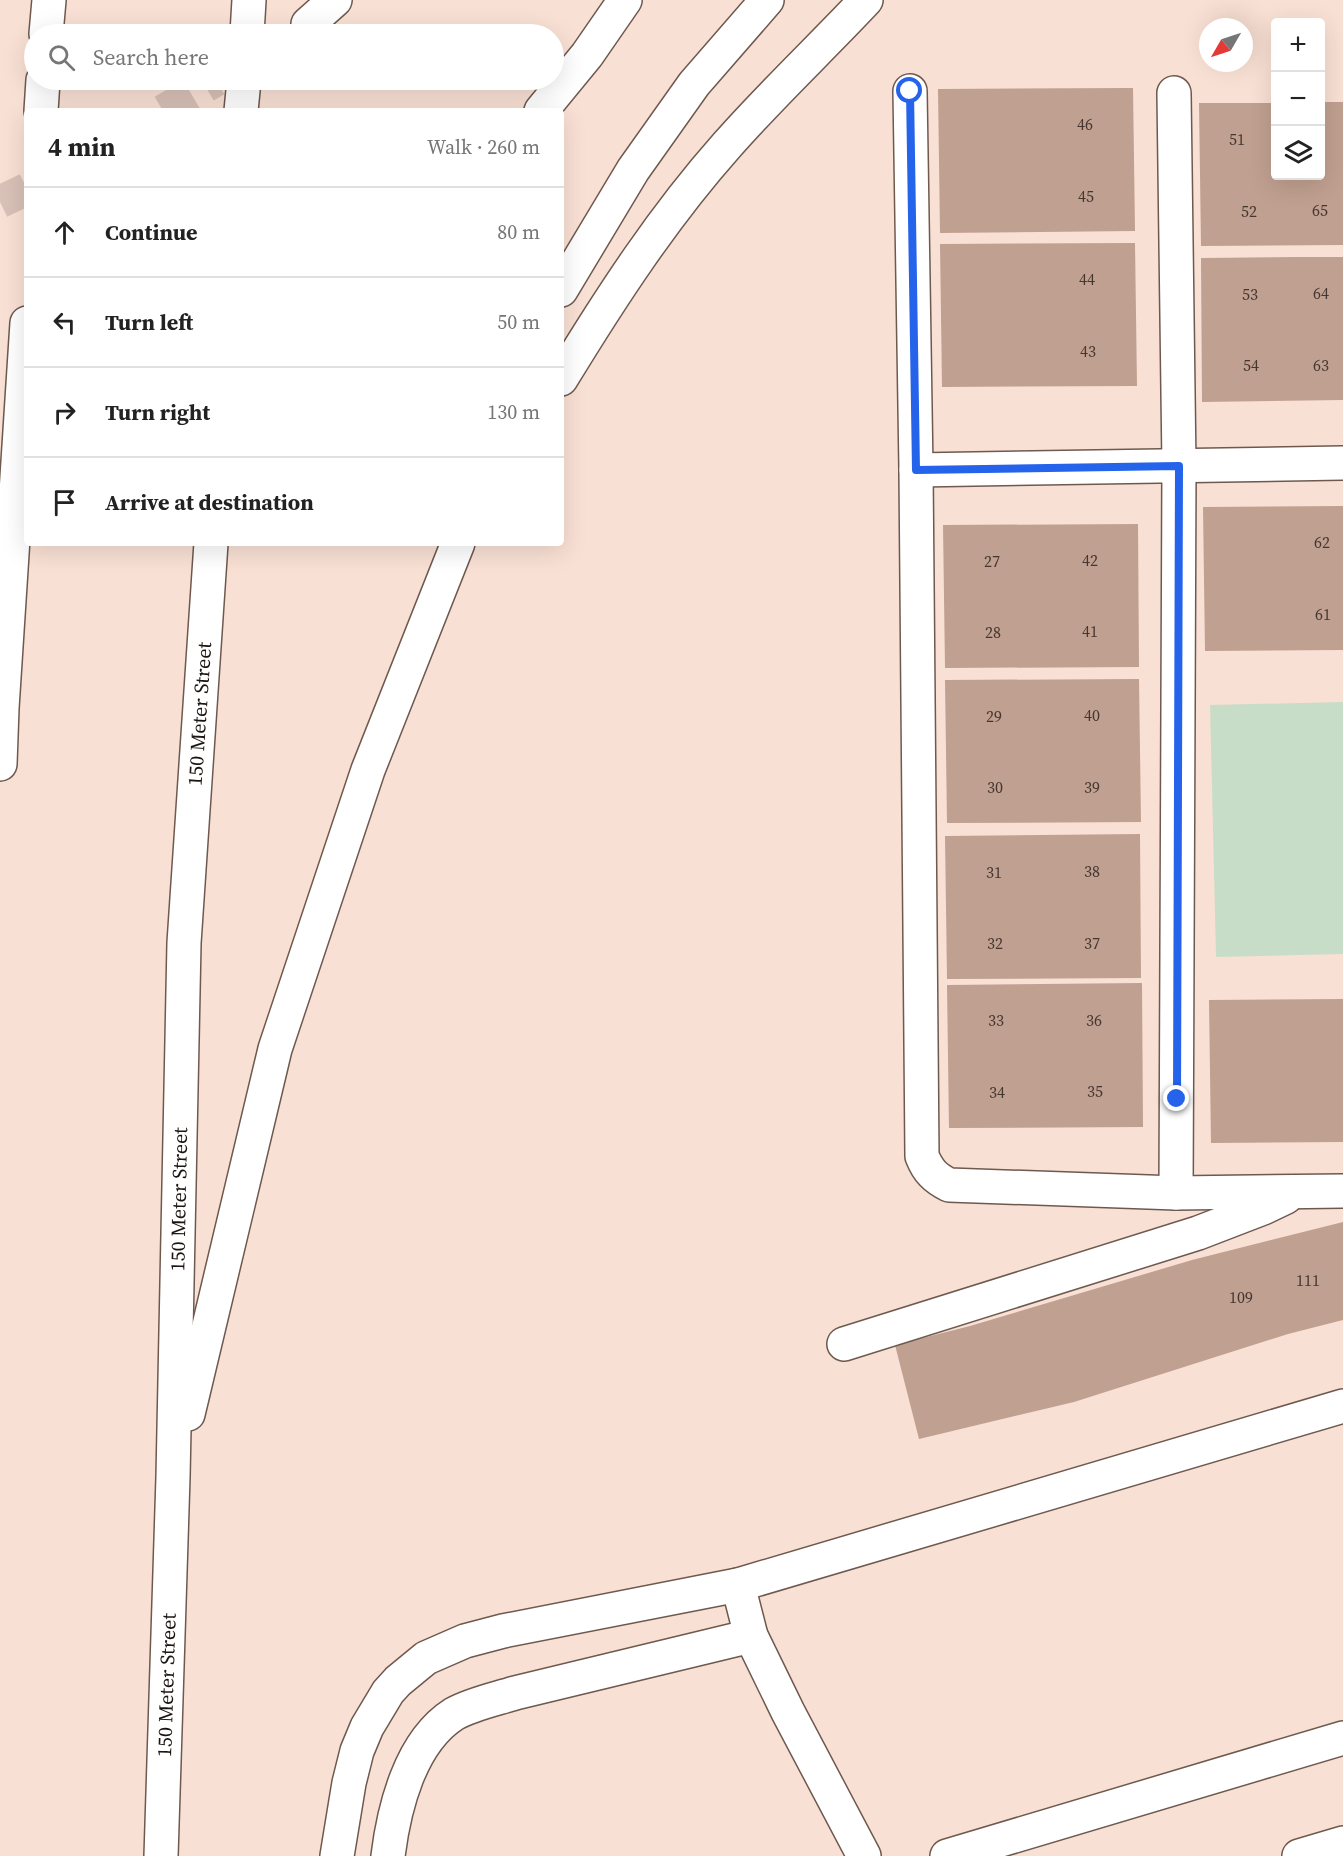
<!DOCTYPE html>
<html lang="en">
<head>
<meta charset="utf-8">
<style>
	body { margin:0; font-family:"Source Serif 4",serif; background:#f2f2f2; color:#222 }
	.controls { position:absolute; right:18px; top:18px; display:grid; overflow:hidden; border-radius:6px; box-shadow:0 6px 24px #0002 }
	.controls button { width:54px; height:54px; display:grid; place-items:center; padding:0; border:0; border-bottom:2px solid #e0e0e0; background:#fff; color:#222; font:30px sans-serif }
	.compass { position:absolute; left:1199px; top:18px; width:54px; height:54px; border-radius:50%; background:#fff; box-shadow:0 6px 24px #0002; rotate:231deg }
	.stop { position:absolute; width:18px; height:18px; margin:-14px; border:4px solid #2563eb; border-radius:50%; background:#fff }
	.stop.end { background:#2563eb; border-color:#fff; box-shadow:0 2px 6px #0008 }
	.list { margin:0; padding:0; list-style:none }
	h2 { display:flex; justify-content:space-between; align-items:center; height:78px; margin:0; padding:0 24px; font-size:26px }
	h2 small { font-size:20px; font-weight:400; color:#767676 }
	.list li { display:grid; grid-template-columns:39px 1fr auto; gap:18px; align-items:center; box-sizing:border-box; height:90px; padding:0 24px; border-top:2px solid #e0e0e0 }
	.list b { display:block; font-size:22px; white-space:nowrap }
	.list em { font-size:20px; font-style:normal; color:#767676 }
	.icon { flex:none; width:33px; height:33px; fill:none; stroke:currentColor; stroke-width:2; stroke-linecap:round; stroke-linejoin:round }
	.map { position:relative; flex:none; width:1343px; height:1856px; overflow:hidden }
	.search { position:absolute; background:#fff; box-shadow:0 6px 24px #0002; left:24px; top:24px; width:540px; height:66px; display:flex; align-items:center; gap:15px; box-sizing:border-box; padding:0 21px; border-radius:33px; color:#767676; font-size:22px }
	.panel { position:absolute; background:#fff; box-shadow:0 6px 24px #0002; left:24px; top:108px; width:540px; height:438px; border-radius:6px }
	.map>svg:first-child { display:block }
	.green { fill:#c8ddc8 }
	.building { fill:#c0a090 }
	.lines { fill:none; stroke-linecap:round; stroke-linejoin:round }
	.highway-tunnel { stroke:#d8c1b7; stroke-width:33; stroke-dasharray:33 16; stroke-linecap:butt }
	.minor-casing { stroke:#6e594f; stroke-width:36 }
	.highway-casing { stroke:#6e594f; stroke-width:36 }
	.minor { stroke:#fff; stroke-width:33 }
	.highway { stroke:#fff; stroke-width:33 }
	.route { stroke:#2563eb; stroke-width:8 }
	.labels { text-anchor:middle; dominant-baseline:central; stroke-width:4.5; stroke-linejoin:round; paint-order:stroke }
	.number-label { font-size:16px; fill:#453730 }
	.street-label { font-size:20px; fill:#1c1410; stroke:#f9e0d4 }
</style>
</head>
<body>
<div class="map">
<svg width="1343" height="1856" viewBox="0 0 1343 1856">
	<rect width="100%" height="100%" fill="#f9e0d4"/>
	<polygon class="green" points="1343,702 1343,954 1216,957 1210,705"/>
	<g class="building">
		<polygon points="1133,88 1135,231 940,233 938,89"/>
		<polygon points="1320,102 1343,102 1343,245 1201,246 1199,103 1275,103 1275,176 1320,176"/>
		<polygon points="1135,243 1137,386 942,387 940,244"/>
		<polygon points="1299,257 1343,257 1343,400 1202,402 1201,258"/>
		<polygon points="1343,506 1343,650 1205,651 1203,507"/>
		<polygon points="1138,524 1139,667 945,668 943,525"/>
		<polygon points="1139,679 1141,822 947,823 945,680"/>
		<polygon points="1140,834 1141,978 947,979 945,836"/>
		<polygon points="1142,983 1143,1127 949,1128 947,985"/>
		<polygon points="1343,999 1343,1142 1211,1143 1209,1000"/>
		<polygon points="1343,1222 1343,1320 1288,1334 1074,1402 919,1439 895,1345 970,1326 1192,1260"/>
	</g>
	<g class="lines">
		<g class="highway-tunnel">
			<polyline points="163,111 216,80"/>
			<polyline points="0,202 27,189"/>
		</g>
		<g class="minor-casing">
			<g id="minor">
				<path d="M910,91L916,470L922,1156C928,1171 935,1178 949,1185L1176,1193L1343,1191"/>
				<polyline points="1174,93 1179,466 1176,1193"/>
				<polyline points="916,470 1343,463"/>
				<polyline points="844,1344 1198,1233 1263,1208 1286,1197"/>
				<polyline points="738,1585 751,1636 788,1712 864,1856"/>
				<polyline points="337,1856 349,1783 357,1751 367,1727 388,1692 398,1681 426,1658 465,1641 503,1631 738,1585 1343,1406"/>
				<path d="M388,1856C394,1808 410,1742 454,1714C472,1704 496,1699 515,1693L751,1636"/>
				<polyline points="947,1856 1343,1738"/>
				<polyline points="1299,1856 1343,1843"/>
			</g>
		</g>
		<g class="highway-casing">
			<g id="highway">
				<polyline points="308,24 335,0"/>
				<polyline points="46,34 49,0"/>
				<polyline points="247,34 249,0"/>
				<polyline points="41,111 43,80"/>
				<polyline points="241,111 244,80"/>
				<polyline points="541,111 587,55 625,0"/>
				<polyline points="561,290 633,170 694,84 767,0"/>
				<path d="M561,379C611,297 663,217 727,145C771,95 820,49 866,0"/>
				<polyline points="0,764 2,708 27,323"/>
				<polyline points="188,1414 275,1049 368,770 458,543"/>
				<path id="s1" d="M161,1856L173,1477L184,943L211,543"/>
			</g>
		</g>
		<use href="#minor" class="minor"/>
		<use href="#highway" class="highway"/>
	</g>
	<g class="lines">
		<polyline class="route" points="910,91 916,470 1179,466 1177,1099"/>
	</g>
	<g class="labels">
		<g class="number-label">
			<text x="1085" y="124">46</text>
			<text x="1237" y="139">51</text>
			<text x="1086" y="196">45</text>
			<text x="1320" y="210">65</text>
			<text x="1249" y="211">52</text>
			<text x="1087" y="279">44</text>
			<text x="1321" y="293">64</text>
			<text x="1250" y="294">53</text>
			<text x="1088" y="351">43</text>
			<text x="1251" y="365">54</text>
			<text x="1321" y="365">63</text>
			<text x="1322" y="542">62</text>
			<text x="1090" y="560">42</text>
			<text x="992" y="561">27</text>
			<text x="1323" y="614">61</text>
			<text x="1090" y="631">41</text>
			<text x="993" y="632">28</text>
			<text x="1092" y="715">40</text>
			<text x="994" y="716">29</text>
			<text x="995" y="787">30</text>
			<text x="1092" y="787">39</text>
			<text x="1092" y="871">38</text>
			<text x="994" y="872">31</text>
			<text x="995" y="943">32</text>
			<text x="1092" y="943">37</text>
			<text x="996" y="1020">33</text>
			<text x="1094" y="1020">36</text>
			<text x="1095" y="1091">35</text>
			<text x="997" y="1092">34</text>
			<text x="1308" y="1280">111</text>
			<text x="1241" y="1297">109</text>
		</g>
		<g class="street-label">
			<text stroke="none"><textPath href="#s1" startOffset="1143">150 Meter Street</textPath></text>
			<text stroke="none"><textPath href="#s1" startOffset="657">150 Meter Street</textPath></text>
			<text stroke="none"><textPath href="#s1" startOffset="171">150 Meter Street</textPath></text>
		</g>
	</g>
</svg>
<div class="controls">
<button>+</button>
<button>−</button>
<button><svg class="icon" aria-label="layers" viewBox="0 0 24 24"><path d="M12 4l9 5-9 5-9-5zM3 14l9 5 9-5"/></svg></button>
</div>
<svg class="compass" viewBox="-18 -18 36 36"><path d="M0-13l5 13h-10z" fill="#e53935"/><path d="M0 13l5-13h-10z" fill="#767676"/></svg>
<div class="stop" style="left:910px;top:91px"></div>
<div class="stop end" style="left:1177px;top:1099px"></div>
<div class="search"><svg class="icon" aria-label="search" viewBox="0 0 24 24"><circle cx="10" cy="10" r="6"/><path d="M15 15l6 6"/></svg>Search here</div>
<section class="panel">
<h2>4 min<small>Walk · 260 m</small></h2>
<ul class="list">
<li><svg class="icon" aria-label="ahead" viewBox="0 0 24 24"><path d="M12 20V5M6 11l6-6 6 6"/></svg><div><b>Continue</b></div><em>80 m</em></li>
<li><svg class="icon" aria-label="left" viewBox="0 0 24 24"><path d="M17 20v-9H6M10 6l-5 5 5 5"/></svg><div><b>Turn left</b></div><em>50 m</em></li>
<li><svg class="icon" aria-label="right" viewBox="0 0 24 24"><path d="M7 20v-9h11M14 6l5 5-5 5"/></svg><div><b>Turn right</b></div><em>130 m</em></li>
<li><svg class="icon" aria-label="arrive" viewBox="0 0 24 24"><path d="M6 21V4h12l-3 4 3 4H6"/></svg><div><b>Arrive at destination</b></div></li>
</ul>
</section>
</div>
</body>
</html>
